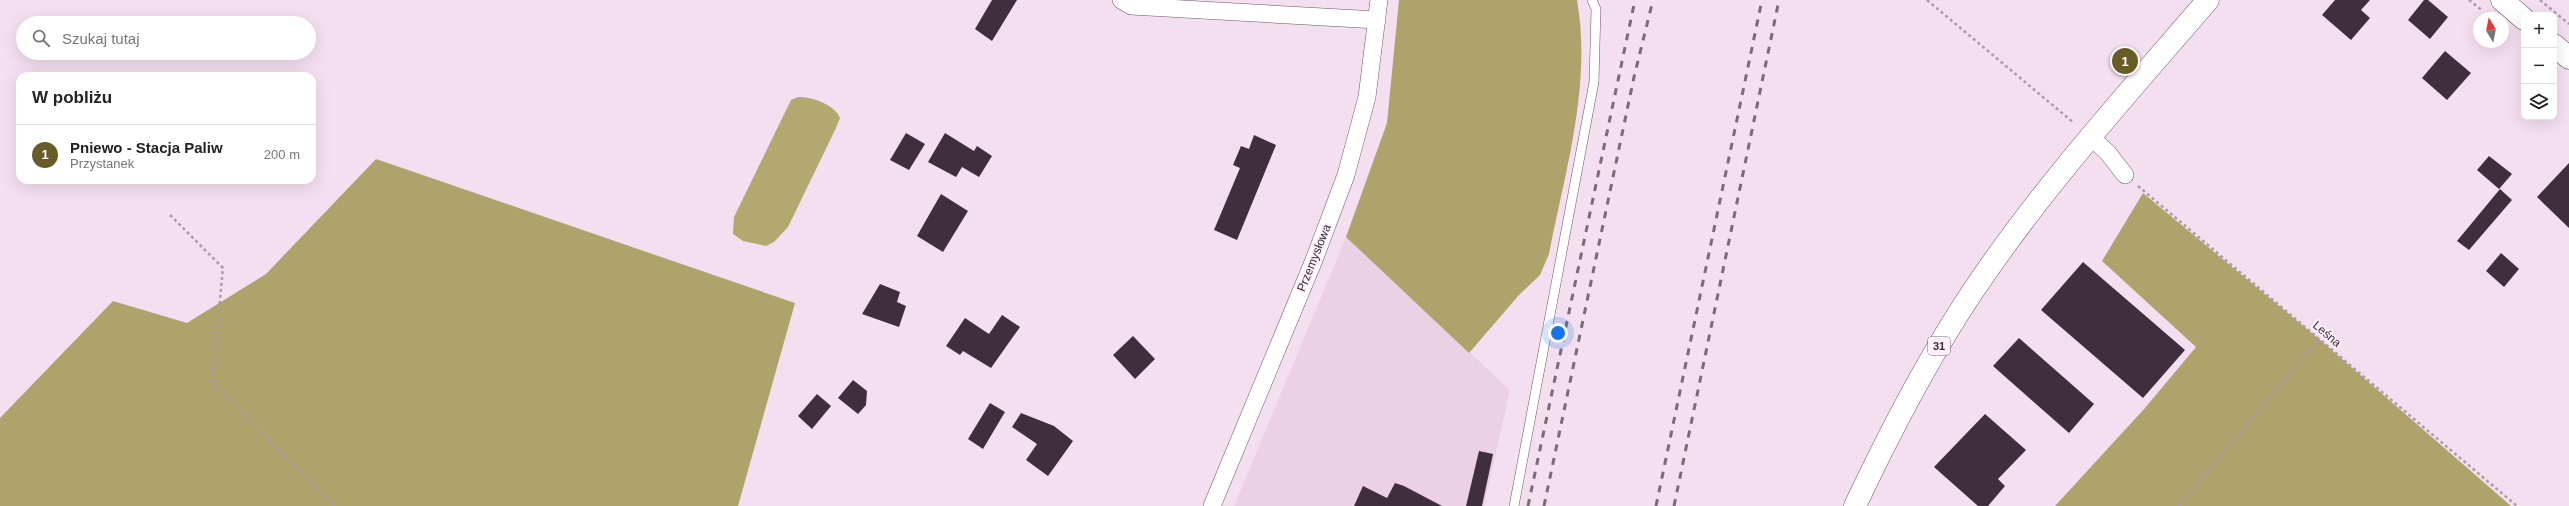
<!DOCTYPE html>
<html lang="pl">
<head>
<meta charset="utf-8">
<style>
	body { margin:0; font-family:Helvetica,sans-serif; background:#f2f2f2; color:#222 }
	.controls { position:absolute; right:12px; top:12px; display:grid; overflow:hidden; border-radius:8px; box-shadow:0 4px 16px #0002 }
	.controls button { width:36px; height:36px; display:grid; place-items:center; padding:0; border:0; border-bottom:1px solid #e0e0e0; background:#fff; color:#222; font:20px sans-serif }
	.compass { position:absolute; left:2473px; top:12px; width:36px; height:36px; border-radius:50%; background:#fff; box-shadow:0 4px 16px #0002; rotate:350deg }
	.you { position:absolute; left:1558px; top:333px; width:14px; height:14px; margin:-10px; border:3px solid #fff; border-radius:50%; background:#1a73e8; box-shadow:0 0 0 6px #1a73e833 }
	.badge { display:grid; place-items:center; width:26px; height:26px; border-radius:50%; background:#675b28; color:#fff; font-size:13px; font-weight:700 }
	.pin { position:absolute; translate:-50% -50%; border:2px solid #fff; box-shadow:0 1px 4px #0006 }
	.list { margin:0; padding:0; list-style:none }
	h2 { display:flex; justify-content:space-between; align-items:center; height:52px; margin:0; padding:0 16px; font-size:17px }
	h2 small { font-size:13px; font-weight:400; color:#767676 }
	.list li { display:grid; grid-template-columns:26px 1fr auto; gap:12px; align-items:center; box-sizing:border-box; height:60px; padding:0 16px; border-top:1px solid #e0e0e0 }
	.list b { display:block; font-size:15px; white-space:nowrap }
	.list p { margin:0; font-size:13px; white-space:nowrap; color:#767676 }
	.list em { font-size:13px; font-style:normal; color:#767676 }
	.icon { flex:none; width:22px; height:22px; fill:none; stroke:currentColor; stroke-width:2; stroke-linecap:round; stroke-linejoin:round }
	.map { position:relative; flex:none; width:2569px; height:506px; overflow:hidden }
	.search { position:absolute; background:#fff; box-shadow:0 4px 16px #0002; left:16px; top:16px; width:300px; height:44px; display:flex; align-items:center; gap:10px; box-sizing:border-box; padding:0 14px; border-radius:22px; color:#767676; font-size:15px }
	.panel { position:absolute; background:#fff; box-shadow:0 4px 16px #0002; left:16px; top:72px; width:300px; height:112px; border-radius:12px }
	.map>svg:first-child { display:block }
	.built { fill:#ecd1e6 }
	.forest { fill:#b0a26b }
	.water { fill:#b4a770 }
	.building { fill:#3f2f3c }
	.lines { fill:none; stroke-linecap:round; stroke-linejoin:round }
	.lane-casing { stroke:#6a5867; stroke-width:10 }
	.street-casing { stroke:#6a5867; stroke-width:18 }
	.secondary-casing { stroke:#6a5867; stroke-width:23 }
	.primary-casing { stroke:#6a5867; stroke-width:23 }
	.path { stroke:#ab9ba9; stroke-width:2.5; stroke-dasharray:3 3; stroke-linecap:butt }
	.lane { stroke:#fff; stroke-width:9 }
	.street { stroke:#fff; stroke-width:17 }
	.secondary { stroke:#fff; stroke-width:22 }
	.primary { stroke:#fff; stroke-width:22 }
	.rail { stroke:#786c76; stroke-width:3; stroke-dasharray:7 7; stroke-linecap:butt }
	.labels { text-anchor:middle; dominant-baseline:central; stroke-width:4; stroke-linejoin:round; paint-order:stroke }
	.shield { fill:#ffeefb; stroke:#736871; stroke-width:1 }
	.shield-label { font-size:11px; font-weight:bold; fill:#372f36 }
	.street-label { font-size:12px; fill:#372f36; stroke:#ffeefb }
</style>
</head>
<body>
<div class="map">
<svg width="2569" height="506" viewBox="0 0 2569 506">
	<rect width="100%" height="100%" fill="#f4dff0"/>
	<polygon class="built" points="1346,237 1510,390 1484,506 1234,506"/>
	<g class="forest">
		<path d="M1399,0H1577C1592,84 1565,172 1549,254L1540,275L1519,295L1469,353L1346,237L1387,123Z"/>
		<polygon points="376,159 795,303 738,506 0,506 0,418 113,301 187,323 266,274"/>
		<polygon points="2143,193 2319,339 2511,506 2055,506 2145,408 2196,347 2102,261"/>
	</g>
	<path class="water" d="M798,97C812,97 834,104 840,118L836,128L788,227L774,242L766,246L743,241L733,234L734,217L791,100Z"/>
	<g class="building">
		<polygon points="992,0 1017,0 992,41 975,29"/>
		<polygon points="2335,0 2370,0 2361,10 2370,18 2351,40 2322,15"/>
		<polygon points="2424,0 2428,0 2448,17 2430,39 2408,20"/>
		<polygon points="2445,51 2471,73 2447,100 2422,78"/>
		<polygon points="906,133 925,144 909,170 890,160"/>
		<polygon points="945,133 974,151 977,146 992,156 979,177 962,167 956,177 928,162"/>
		<polygon points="1254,135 1276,145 1237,240 1214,230 1240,168 1233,165 1241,146 1249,149"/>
		<polygon points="2489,156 2512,174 2499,189 2477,170"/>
		<polygon points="2569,163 2569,228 2537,197"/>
		<polygon points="2500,189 2512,200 2469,250 2457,241"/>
		<polygon points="941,194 968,211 943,252 917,236"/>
		<polygon points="2501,253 2519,269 2504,287 2486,271"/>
		<polygon points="2083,262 2185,350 2143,398 2041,310"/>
		<polygon points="880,284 900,292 897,302 906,306 899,327 862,314"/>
		<polygon points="1002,315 1020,327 991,368 963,351 960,355 946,346 965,318 989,334"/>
		<polygon points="1133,336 1155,359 1135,379 1113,355"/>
		<polygon points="2019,338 2094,404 2069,433 1993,366"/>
		<polygon points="853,380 867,391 866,405 858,414 838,398"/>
		<polygon points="817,394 831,406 812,429 798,416"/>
		<polygon points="990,403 1005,412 983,449 968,439"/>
		<polygon points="1021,413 1054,426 1073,441 1048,476 1026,460 1037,444 1012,427"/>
		<polygon points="1985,414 2026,450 1998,479 2005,486 1988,506 1978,506 1934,467"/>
		<polygon points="1479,451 1493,454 1482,506 1466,506"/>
		<polygon points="1395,483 1404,486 1442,506 1354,506 1363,486 1387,498"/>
	</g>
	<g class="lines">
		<g class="lane-casing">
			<polyline id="lane" points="1514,506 1594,82 1596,9 1592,0"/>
		</g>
		<g class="street-casing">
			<g id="street">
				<polyline points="1121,0 1131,6 1377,20"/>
				<polyline points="2091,137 2108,153 2125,175"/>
				<polyline points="1212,506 1314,260 1346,175 1367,97 1379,0"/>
			</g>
		</g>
		<g class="secondary-casing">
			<g id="secondary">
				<polyline points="2502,0 2524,19"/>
				<polyline points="2554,45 2569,58"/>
			</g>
		</g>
		<g class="primary-casing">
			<path id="primary" d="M1855,506C1886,440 1919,376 1958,314C2030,201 2121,101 2208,0"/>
		</g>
		<g class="path">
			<polyline points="1927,0 2074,123"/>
			<polyline points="2469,0 2483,11"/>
			<polyline points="2540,0 2569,24"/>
			<polyline points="2138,186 2517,506"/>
			<polyline points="170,215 223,268 212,381 334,506"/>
			<polyline points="2178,506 2319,339"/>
		</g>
		<use href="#lane" class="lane"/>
		<use href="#street" class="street"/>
		<use href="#secondary" class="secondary"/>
		<use href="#primary" class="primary"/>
		<g class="rail">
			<polyline points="1528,506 1635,0"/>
			<polyline points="1544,506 1634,77 1653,0"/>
			<polyline points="1656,506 1762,0"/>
			<polyline points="1674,506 1779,0"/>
		</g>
	</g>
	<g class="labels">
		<rect class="shield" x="1928" y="337" width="22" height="18" rx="3"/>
		<g class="shield-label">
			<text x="1939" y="346">31</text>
		</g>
		<g class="street-label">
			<text transform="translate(1314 258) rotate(-68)">Przemysłowa</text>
			<text transform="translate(2327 334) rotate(40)">Leśna</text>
		</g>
	</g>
</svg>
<div class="controls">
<button>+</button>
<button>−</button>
<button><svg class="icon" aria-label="layers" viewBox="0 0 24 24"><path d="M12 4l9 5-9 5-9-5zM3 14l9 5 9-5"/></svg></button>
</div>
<svg class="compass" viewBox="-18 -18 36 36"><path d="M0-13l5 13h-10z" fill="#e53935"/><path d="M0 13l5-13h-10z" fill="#767676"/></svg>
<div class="you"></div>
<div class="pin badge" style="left:2125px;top:61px">1</div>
<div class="search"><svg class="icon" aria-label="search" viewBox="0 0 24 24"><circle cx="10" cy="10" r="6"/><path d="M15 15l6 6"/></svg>Szukaj tutaj</div>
<section class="panel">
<h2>W pobliżu<small></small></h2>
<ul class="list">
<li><span class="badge">1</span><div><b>Pniewo - Stacja Paliw</b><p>Przystanek</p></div><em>200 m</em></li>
</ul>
</section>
</div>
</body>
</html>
